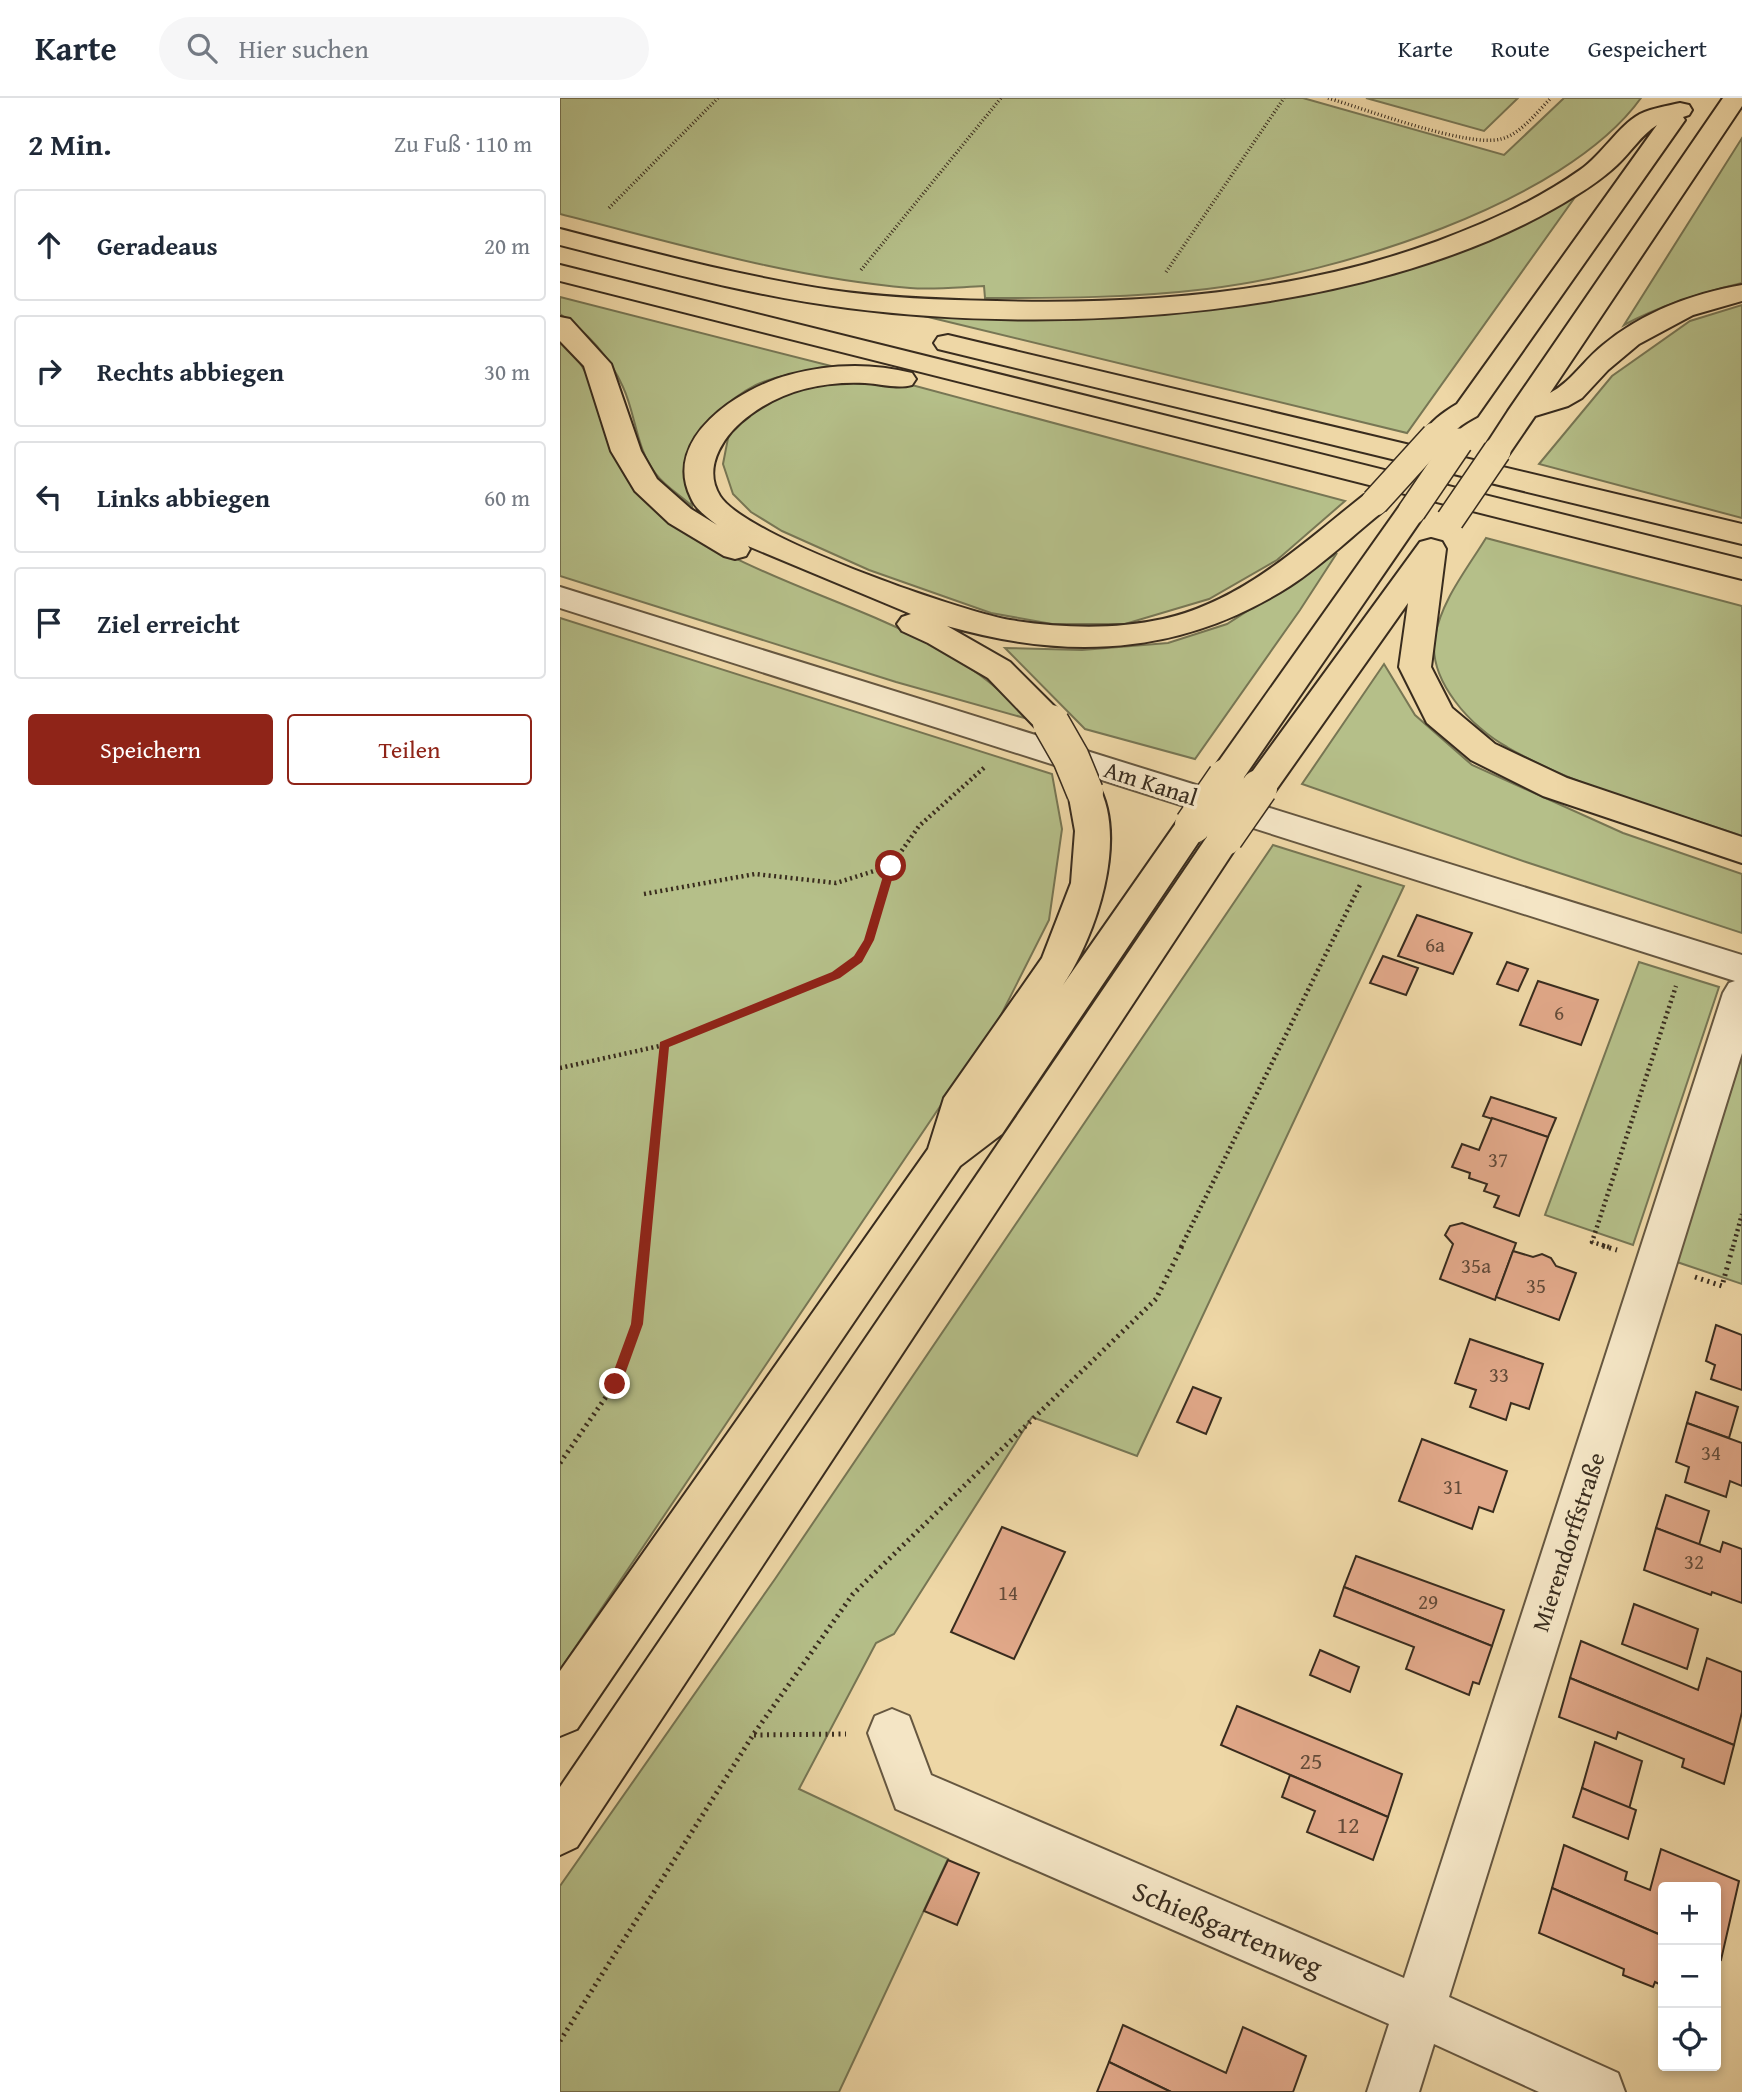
<!DOCTYPE html>
<html lang="de">
<head>
<meta charset="utf-8">
<style>
	body { margin:0; font-family:"Gentium Book Plus",serif; background:#f6f6f7; color:#1f2937 }
	.controls { position:absolute; right:21px; bottom:21px; display:grid; overflow:hidden; border-radius:7px; box-shadow:0 4px 10px #0003 }
	.controls button { width:63px; height:63px; display:grid; place-items:center; padding:0; border:0; border-bottom:2px solid #e0e1e3; background:#fff; color:#1f2937; font:35px sans-serif }
	.stop { position:absolute; width:21px; height:21px; margin:-16px; border:5px solid #8f2418; border-radius:50%; background:#fff }
	.stop.end { background:#8f2418; border-color:#fff; box-shadow:0 2px 7px #0008 }
	.list { margin:0; padding:0; list-style:none }
	h2 { display:flex; justify-content:space-between; align-items:center; height:91px; margin:0; padding:0 28px; font-size:30px }
	h2 small { font-size:23px; font-weight:400; color:#747a83 }
	.list li { display:grid; grid-template-columns:46px 1fr auto; gap:21px; align-items:center; box-sizing:border-box; height:112px; margin:0 14px 14px; padding:0 14px; border:2px solid #e0e1e3; border-radius:7px }
	.list b { display:block; font-size:26px; white-space:nowrap }
	.list em { font-size:23px; font-style:normal; color:#747a83 }
	.actions { display:flex; gap:14px; padding:21px 28px }
	.actions a { flex:1; padding:16px 0; border:2px solid #8f2418; border-radius:7px; text-align:center; font-size:24px; color:#8f2418 }
	.actions .main { background:#8f2418; color:#fff }
	.icon { flex:none; width:38px; height:38px; fill:none; stroke:currentColor; stroke-width:2; stroke-linecap:round; stroke-linejoin:round }
	.map { position:relative; flex:none; width:1182px; height:1994px; overflow:hidden }
	header { display:flex; align-items:center; gap:42px; box-sizing:border-box; height:98px; padding:0 35px; background:#fff; border-bottom:2px solid #e0e1e3 }
	header strong { font-size:33px }
	nav { display:flex; gap:38px; margin-inline-start:auto; font-size:24px }
	.search { width:490px; height:63px; background:#f6f6f7; display:flex; align-items:center; gap:18px; box-sizing:border-box; padding:0 24px; border-radius:38px; color:#747a83; font-size:26px }
	main { display:flex }
	aside { flex:1; background:#fff }
	.map>svg:first-child { display:block }
	.green { fill:#b5bf89; stroke:#777654; stroke-width:2 }
	.building { fill:#e1a889; stroke:#392c1e; stroke-width:2 }
	.lines { fill:none; stroke-linecap:round; stroke-linejoin:round }
	.minor-casing { stroke:#665740; stroke-width:4 }
	.trunk-casing { stroke:#392c1e; stroke-width:4 }
	.path-far2 { stroke:#392c1e; stroke-width:3.5; stroke-dasharray:1 2.5; stroke-linecap:butt }
	.path-far1 { stroke:#392c1e; stroke-width:4.5; stroke-dasharray:2 3.5; stroke-linecap:butt }
	.path { stroke:#392c1e; stroke-width:5; stroke-dasharray:2 4.5; stroke-linecap:butt }
	.minor { fill:#f4e5c5; fill-rule:evenodd }
	.trunk { fill:#eed7a6; fill-rule:evenodd }
	.trunk-bridge-far1-casing { stroke:#392c1e; stroke-width:30; stroke-linecap:butt }
	.trunk-bridge-casing { stroke:#392c1e; stroke-width:39; stroke-linecap:butt }
	.trunk-bridge-far1 { stroke:#eed7a6; stroke-width:27 }
	.trunk-bridge { stroke:#eed7a6; stroke-width:36 }
	.route { fill:#8f2418 }
	.labels { text-anchor:middle; dominant-baseline:central; stroke-width:7; stroke-linejoin:round; paint-order:stroke }
	.number-label { font-size:21px; fill:#634b39 }
	.street-label { font-size:24px; fill:#392c1e; stroke:#f4e5c5 }
	.near-number-label { font-size:24px; fill:#634b39 }
	.near-street-label { font-size:28px; fill:#392c1e; stroke:#f4e5c5 }
</style>
</head>
<body>
<header>
<strong>Karte</strong>
<div class="search"><svg class="icon" aria-label="search" viewBox="0 0 24 24"><circle cx="10" cy="10" r="6"/><path d="M15 15l6 6"/></svg>Hier suchen</div>
<nav><a>Karte</a><a>Route</a><a>Gespeichert</a></nav>
</header>
<main>
<aside>
<h2>2 Min.<small>Zu Fuß · 110 m</small></h2>
<ul class="list">
<li><svg class="icon" aria-label="ahead" viewBox="0 0 24 24"><path d="M12 20V5M6 11l6-6 6 6"/></svg><div><b>Geradeaus</b></div><em>20 m</em></li>
<li><svg class="icon" aria-label="right" viewBox="0 0 24 24"><path d="M7 20v-9h11M14 6l5 5-5 5"/></svg><div><b>Rechts abbiegen</b></div><em>30 m</em></li>
<li><svg class="icon" aria-label="left" viewBox="0 0 24 24"><path d="M17 20v-9H6M10 6l-5 5 5 5"/></svg><div><b>Links abbiegen</b></div><em>60 m</em></li>
<li><svg class="icon" aria-label="arrive" viewBox="0 0 24 24"><path d="M6 21V4h12l-3 4 3 4H6"/></svg><div><b>Ziel erreicht</b></div></li>
</ul>
<div class="actions"><a class="main">Speichern</a><a>Teilen</a></div>
</aside>
<div class="map">
<svg width="1182" height="1994" viewBox="0 0 1182 1994">
	<rect width="100%" height="100%" fill="#eed7a6"/>
	<filter id="stains"><feTurbulence type="fractalNoise" baseFrequency=".00286" numOctaves="4"/><feColorMatrix values="0 0 0 0 .2 0 0 0 0 .09 0 0 0 0 .02 0 0 0 .5 -.17"/></filter>
	<radialGradient id="worn" r=".72"><stop offset=".6" stop-color="#630" stop-opacity="0"/><stop offset="1" stop-color="#630" stop-opacity=".3"/></radialGradient>
	<g class="green">
		<path d="M0,0H743L944,57L1004,0H1081C1004,107 774,176 647,191C573,200 499,200 425,200L424,188C400,189 374,192 350,190C231,180 115,145 0,116Z"/>
		<polygon points="806,0 958,0 924,33"/>
		<path d="M1182,40V185C1140,195 1101,207 1064,227Z"/>
		<polygon points="1018,95 847,335 364,218 456,222 566,219 735,198"/>
		<path d="M0,199L275,269C249,273 219,276 196,287C172,299 126,337 125,366C125,379 130,395 132,408C121,398 105,388 96,376C76,351 76,317 63,289C50,260 27,233 0,216Z"/>
		<polygon points="1182,207 1182,420 979,366 1052,278 1130,223"/>
		<path d="M0,239C15,255 26,272 34,292C50,331 50,371 85,401C198,502 368,506 468,621L336,584L0,478Z"/>
		<polygon points="274,283 337,283 785,403 717,462 649,501 565,526 492,526 431,515 309,472 222,433 191,414 173,396 163,366 169,335 192,313 226,295"/>
		<path d="M926,440L1182,508V738C1104,711 1019,691 947,649C912,630 867,582 875,539C881,503 907,471 926,440Z"/>
		<polygon points="777,455 740,512 635,661 525,631 445,550 522,552 608,545 667,526"/>
		<polygon points="0,520 492,676 502,731 489,822 439,921 0,1572"/>
		<polygon points="824,566 855,617 912,667 1063,735 1182,776 1182,835 966,764 742,686"/>
		<polygon points="713,747 844,788 577,1358 472,1319 334,1536 316,1545 239,1691 388,1761 279,1994 0,1994 0,1788 215,1481"/>
		<polygon points="1079,864 1159,889 1073,1147 985,1117"/>
		<polygon points="1182,957 1182,1186 1117,1164"/>
	</g>
	<g class="building">
		<polygon points="857,817 912,835 893,876 838,858"/>
		<polygon points="823,858 858,870 846,897 810,885"/>
		<polygon points="947,864 968,871 958,893 937,886"/>
		<polygon points="978,883 1038,902 1021,947 960,927"/>
		<polygon points="931,999 996,1020 988,1039 923,1018"/>
		<polygon points="932,1020 988,1039 959,1118 934,1109 939,1098 924,1093 927,1086 909,1080 910,1075 892,1069 902,1046 919,1052"/>
		<polygon points="902,1125 956,1145 935,1202 880,1181 893,1146 885,1137 890,1128"/>
		<polygon points="953,1153 973,1159 982,1156 991,1160 996,1168 1016,1175 999,1222 936,1199"/>
		<polygon points="1156,1227 1182,1237 1182,1292 1151,1281 1155,1267 1146,1263"/>
		<polygon points="910,1241 983,1266 969,1311 951,1305 946,1322 910,1309 916,1292 895,1285"/>
		<polygon points="633,1289 661,1300 646,1336 617,1324"/>
		<polygon points="1136,1294 1178,1309 1169,1340 1127,1325"/>
		<polygon points="1127,1325 1182,1345 1182,1388 1170,1383 1166,1399 1125,1384 1129,1369 1116,1364"/>
		<polygon points="862,1341 947,1373 933,1414 919,1409 912,1431 839,1403"/>
		<polygon points="1106,1397 1149,1413 1139,1447 1096,1430"/>
		<polygon points="442,1429 505,1454 454,1561 391,1534"/>
		<polygon points="1096,1430 1160,1454 1163,1444 1182,1451 1182,1505 1152,1494 1151,1497 1084,1472"/>
		<polygon points="796,1458 944,1512 932,1548 784,1489"/>
		<polygon points="784,1489 932,1548 919,1586 913,1584 909,1597 846,1571 854,1549 774,1518"/>
		<polygon points="1074,1506 1138,1531 1127,1571 1062,1546"/>
		<polygon points="1021,1543 1138,1592 1147,1560 1182,1574 1182,1614 1174,1647 1010,1580"/>
		<polygon points="760,1552 799,1569 790,1594 750,1577"/>
		<polygon points="1010,1580 1174,1647 1164,1686 1122,1669 1124,1661 1058,1634 1056,1641 999,1619"/>
		<polygon points="677,1608 842,1676 828,1719 661,1647"/>
		<polygon points="1035,1644 1082,1663 1069,1711 1022,1690"/>
		<polygon points="730,1677 828,1719 813,1762 747,1734 755,1713 722,1699"/>
		<polygon points="1022,1690 1076,1712 1068,1741 1013,1719"/>
		<polygon points="1004,1747 1067,1774 1065,1782 1090,1792 1101,1751 1179,1783 1161,1862 1156,1860 1156,1789 1103,1789 1103,1838 992,1790"/>
		<polygon points="388,1762 419,1775 397,1827 364,1813"/>
		<polygon points="992,1790 1103,1838 1103,1888 1095,1884 1093,1889 1063,1877 1064,1871 979,1835"/>
		<polygon points="563,1927 666,1975 683,1929 746,1958 733,1994 611,1994 549,1964"/>
		<polygon points="549,1964 611,1994 537,1994"/>
	</g>
	<g class="lines">
		<g class="minor-casing">
			<polygon id="minor" points="0,489 1182,857 1182,955 889,1899 1058,1975 1065,1994 979,1994 874,1946 859,1994 807,1994 829,1926 336,1711 308,1635 315,1618 332,1611 349,1618 371,1677 844,1880 1163,895 1169,885 1175,883 0,510"/>
		</g>
		<g class="trunk-casing">
			<g id="trunk">
				<path d="M1163,0H1182V8L990,295C1011,284 1024,262 1043,247C1083,214 1131,196 1182,187V203L1133,217L1079,246L1048,272L1022,300L1008,308L975,318L947,359L937,362L927,359L922,353L948,313Z"/>
				<path d="M1120,5L1129,7L1132,12L1129,17L1123,19L1125,22L917,318C910,322 902,326 896,332C884,342 882,349 865,344L861,338C871,323 882,315 897,306L1097,27C1081,37 1071,54 1057,67C1039,84 1016,98 995,110C804,219 503,238 288,210C191,198 95,171 0,147V131C90,154 179,178 271,192C325,200 381,202 436,203C584,207 737,195 878,143C928,124 976,103 1020,72C1042,57 1058,28 1080,16C1092,10 1107,8 1120,5Z"/>
				<polygon points="0,167 1182,461 1182,481 0,183"/>
				<path d="M0,219L10,221L51,266L81,353L97,381L131,411L157,427C147,419 136,412 131,400C101,340 180,290 229,277C269,266 312,265 352,275L356,281L352,287C337,291 321,286 305,285C264,283 223,292 190,317C166,334 141,368 160,398C186,439 399,513 450,522C501,530 553,532 603,521C683,503 742,446 804,397L815,395L826,397L830,404L826,411C794,436 764,466 730,488C622,557 509,563 387,528L450,564L503,617L508,625L503,633L491,637L479,633L428,580L368,545L342,533L337,526L342,519L351,516L188,448L190,451L186,458L175,461L164,458L109,425L75,393L51,353L24,268L0,243Z"/>
				<polygon points="388,237 1182,426 1182,446 378,251 374,245 378,239"/>
				<polygon points="852,404 863,406 867,413 678,688 666,691 654,688 649,679 654,670 841,406"/>
				<polygon points="871,441 882,444 886,451 871,569 892,610 935,646 1007,680 1182,739 1182,765 983,698 911,662 867,625 839,569 848,505 711,699 699,702 687,699 682,690 687,681 860,444"/>
				<path d="M525,682L537,685C569,740 536,838 503,887L621,718L633,714L645,718L650,727L442,1036L400,1068L17,1631L0,1638V1573L368,1051L384,1000L482,860L511,785L515,733L508,694L513,685Z"/>
				<polygon points="665,726 677,730 682,739 677,748 17,1749 0,1757 0,1689 653,730"/>
			</g>
		</g>
		<g class="path-far2">
			<path d="M768,0C805,11 908,50 941,41C961,36 977,14 991,0"/>
			<polyline points="49,110 158,0"/>
			<polyline points="301,172 441,0"/>
			<polyline points="606,174 724,0"/>
		</g>
		<g class="path-far1">
			<polyline points="84,796 195,776 276,785 330,768"/>
			<polyline points="0,970 104,947"/>
			<polyline points="84,1149 104,947 276,877 298,861 309,842 331,768 359,728 426,668"/>
			<polyline points="621,1149 800,787"/>
			<polyline points="1049,1149 1032,1144 1116,888"/>
			<polyline points="1173,1149 1182,1116"/>
		</g>
		<g class="path">
			<polyline points="1043,1148 1057,1152"/>
			<polyline points="1135,1179 1162,1188 1173,1148"/>
			<polyline points="0,1365 55,1286 77,1226 85,1148"/>
			<polyline points="194,1637 286,1636"/>
			<polyline points="0,1943 193,1637 293,1496 596,1201 622,1148"/>
		</g>
		<use href="#minor" class="minor"/>
		<use href="#trunk" class="trunk"/>
		<g class="trunk-bridge-far1-casing">
			<g id="trunk-bridge-far1">
				<polyline points="815,404 875,338"/>
				<polyline points="852,413 899,344"/>
				<polyline points="890,422 937,353"/>
			</g>
		</g>
		<g class="trunk-bridge-casing">
			<g id="trunk-bridge">
				<polyline points="491,625 511,660 525,694"/>
				<polyline points="633,727 666,679"/>
				<polyline points="665,739 699,690"/>
			</g>
		</g>
		<use href="#trunk-bridge-far1" class="trunk-bridge-far1"/>
		<use href="#trunk-bridge" class="trunk-bridge"/>
	</g>
	<polygon class="route" points="331,764 336,768 314,842 302,864 280,880 109,949 83,1226 60,1290 51,1290 49,1286 71,1226 100,944 272,874 294,858 304,842 326,768"/>
	<g class="labels">
		<g class="number-label">
			<text x="875" y="846">6a</text>
			<text x="999" y="914">6</text>
			<text x="938" y="1061">37</text>
			<text x="916" y="1167">35a</text>
			<text x="976" y="1187">35</text>
			<text x="939" y="1276">33</text>
			<text x="1151" y="1354">34</text>
			<text x="893" y="1388">31</text>
			<text x="1134" y="1463">32</text>
			<text x="448" y="1494">14</text>
			<text x="868" y="1503">29</text>
		</g>
		<g class="street-label">
			<text transform="translate(591 685) rotate(18)">Am Kanal</text>
			<text transform="translate(1008 1444) rotate(-72)">Mierendorffstraße</text>
		</g>
		<g class="near-number-label">
			<text x="751" y="1662">25</text>
			<text x="788" y="1726">12</text>
		</g>
		<g class="near-street-label">
			<text transform="translate(668 1830) rotate(23)">Schießgartenweg</text>
		</g>
	</g>
	<rect width="100%" height="100%" filter="url(#stains)"/>
	<rect width="100%" height="100%" fill="url(#worn)"/>
</svg>
<div class="controls">
<button>+</button>
<button>−</button>
<button><svg class="icon" aria-label="locate" viewBox="0 0 24 24"><circle cx="12" cy="12" r="6"/><path d="M12 2v4M12 18v4M2 12h4M18 12h4"/></svg></button>
</div>
<div class="stop" style="left:331px;top:768px"></div>
<div class="stop end" style="left:55px;top:1286px"></div>
</div>
</main>
</body>
</html>
